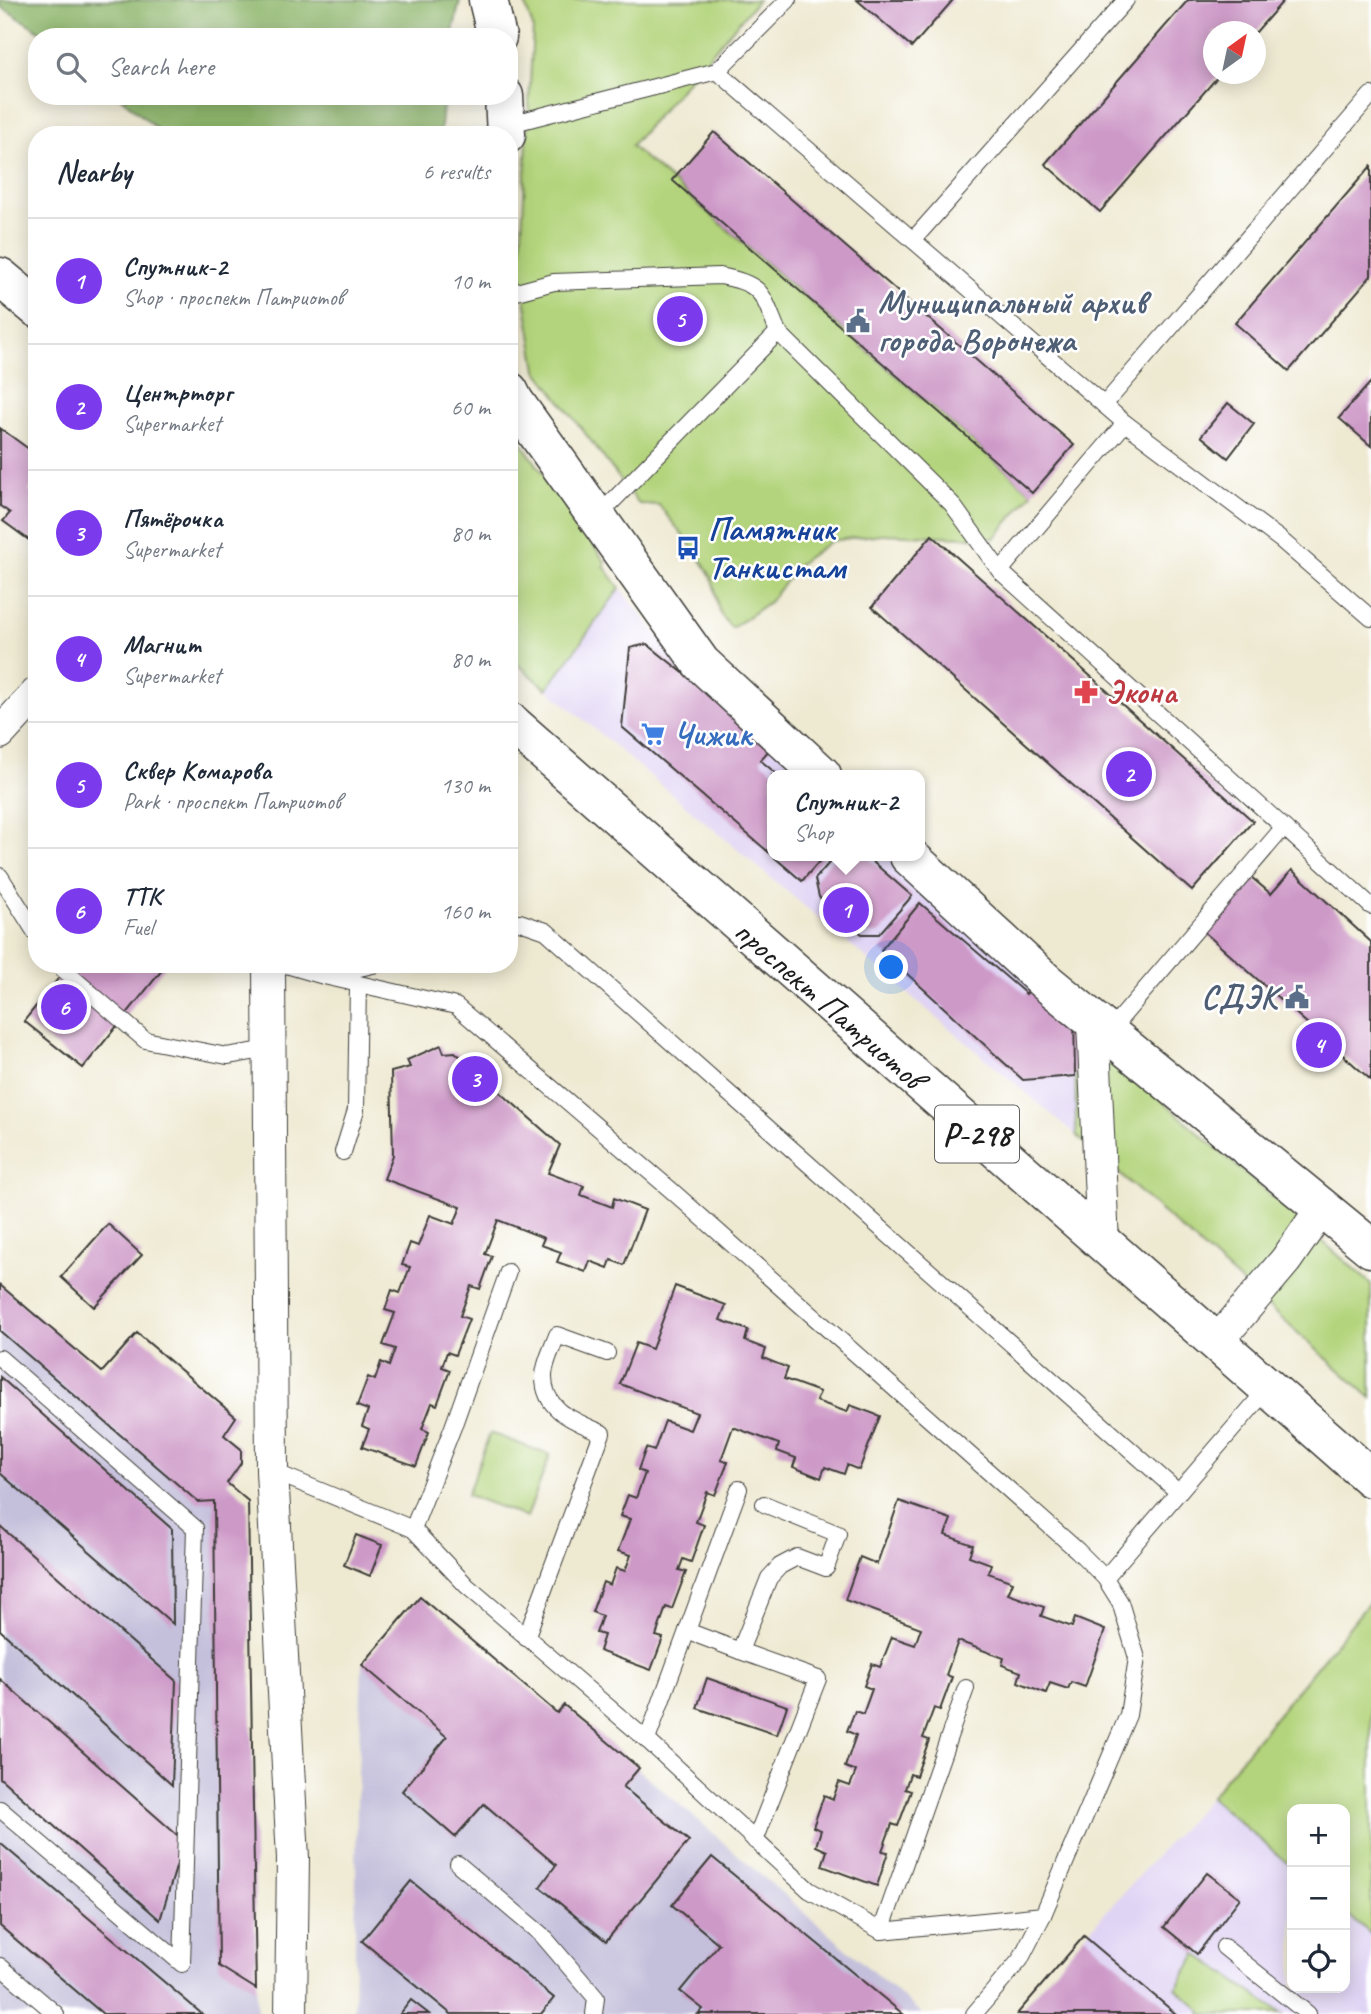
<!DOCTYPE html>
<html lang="en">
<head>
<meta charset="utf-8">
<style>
	body { margin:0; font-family:Caveat,sans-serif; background:#f2f2f3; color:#1f2937 }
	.controls { position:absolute; right:21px; bottom:21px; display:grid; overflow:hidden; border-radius:14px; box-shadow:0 4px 18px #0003 }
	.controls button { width:63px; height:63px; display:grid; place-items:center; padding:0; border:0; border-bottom:2px solid #e0e1e3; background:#fff; color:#1f2937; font:35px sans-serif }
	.compass { position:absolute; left:1203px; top:21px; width:63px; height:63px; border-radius:50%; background:#fff; box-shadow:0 4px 18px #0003; rotate:33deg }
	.you { position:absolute; left:892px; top:968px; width:24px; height:24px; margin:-18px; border:5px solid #fff; border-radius:50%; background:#1a73e8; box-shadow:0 0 0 10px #1a73e833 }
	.badge { display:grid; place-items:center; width:46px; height:46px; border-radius:50%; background:#7c3aed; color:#fff; font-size:23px; font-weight:700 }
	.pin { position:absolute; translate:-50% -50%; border:4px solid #fff; box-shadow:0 2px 7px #0006 }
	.popup { position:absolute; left:767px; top:770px; width:158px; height:91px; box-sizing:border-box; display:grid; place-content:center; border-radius:14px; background:#fff; filter:drop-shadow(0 2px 5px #0005); font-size:23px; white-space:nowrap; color:#747a83 }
	.popup b { font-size:26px; color:#1f2937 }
	.popup::after { content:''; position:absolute; left:50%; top:100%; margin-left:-14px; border:14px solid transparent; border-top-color:#fff }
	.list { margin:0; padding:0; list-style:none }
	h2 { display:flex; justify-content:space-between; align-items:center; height:91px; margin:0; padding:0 28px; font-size:30px }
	h2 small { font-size:23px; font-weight:400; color:#747a83 }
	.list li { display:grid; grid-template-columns:46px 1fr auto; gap:21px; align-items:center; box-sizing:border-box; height:126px; padding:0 28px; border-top:2px solid #e0e1e3 }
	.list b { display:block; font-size:26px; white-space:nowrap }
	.list p { margin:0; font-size:23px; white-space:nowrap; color:#747a83 }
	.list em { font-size:23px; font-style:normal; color:#747a83 }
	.icon { flex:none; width:38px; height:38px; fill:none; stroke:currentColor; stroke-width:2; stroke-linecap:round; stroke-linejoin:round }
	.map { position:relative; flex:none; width:1371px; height:2014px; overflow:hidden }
	.search { position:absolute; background:#fff; box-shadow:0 4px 18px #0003; left:28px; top:28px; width:490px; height:77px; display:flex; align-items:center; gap:18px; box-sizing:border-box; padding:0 24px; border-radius:28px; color:#747a83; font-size:26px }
	.panel { position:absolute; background:#fff; box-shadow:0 4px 18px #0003; left:28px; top:126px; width:490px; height:847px; border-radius:28px }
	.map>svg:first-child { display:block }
	.built { fill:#e0d4f4 }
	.industrial { fill:#c4c0db }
	.green { fill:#b3d47c; stroke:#68784c; stroke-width:2 }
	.forest { fill:#8eb66c; stroke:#556944; stroke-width:2 }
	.building { fill:#cd99c7 }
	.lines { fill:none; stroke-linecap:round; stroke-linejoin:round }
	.service-casing { stroke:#3c3b37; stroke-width:18 }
	.minor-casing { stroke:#3c3b37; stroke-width:34 }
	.tertiary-casing { stroke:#3c3b37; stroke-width:41 }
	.trunk-casing { stroke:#3c3b37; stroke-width:41 }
	.service { stroke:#fff; stroke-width:16 }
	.minor { stroke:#fff; stroke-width:32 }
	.tertiary { stroke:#fff; stroke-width:38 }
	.trunk { stroke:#fff; stroke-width:38 }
	.labels { text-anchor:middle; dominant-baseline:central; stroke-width:5; stroke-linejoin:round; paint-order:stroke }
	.shield { fill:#fff; stroke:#606060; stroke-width:2 }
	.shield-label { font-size:32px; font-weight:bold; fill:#1c1c1c }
	.service-label { font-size:33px; font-weight:bold; fill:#4e5e75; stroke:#fff; text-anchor:start }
	.transit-label { font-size:33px; font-weight:bold; fill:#164399; stroke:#fff; text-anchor:start }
	.health-label { font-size:33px; font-weight:bold; fill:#be3a42; stroke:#fff; text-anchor:start }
	.shop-label { font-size:33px; font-weight:bold; fill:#366cbe; stroke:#fff; text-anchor:start }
	.street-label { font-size:33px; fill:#1c1c1c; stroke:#fff }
</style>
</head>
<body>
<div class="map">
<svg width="1371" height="2014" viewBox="0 0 1371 2014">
	<rect width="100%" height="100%" fill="#fff"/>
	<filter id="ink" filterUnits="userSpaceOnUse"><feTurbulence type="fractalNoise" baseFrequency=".0143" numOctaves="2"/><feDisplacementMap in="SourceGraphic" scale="14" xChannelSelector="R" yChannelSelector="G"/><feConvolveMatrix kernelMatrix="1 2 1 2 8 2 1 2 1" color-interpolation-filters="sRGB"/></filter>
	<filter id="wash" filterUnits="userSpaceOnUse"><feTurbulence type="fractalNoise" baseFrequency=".00686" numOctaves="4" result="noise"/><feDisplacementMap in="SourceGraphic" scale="28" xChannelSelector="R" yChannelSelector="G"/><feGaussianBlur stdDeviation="1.57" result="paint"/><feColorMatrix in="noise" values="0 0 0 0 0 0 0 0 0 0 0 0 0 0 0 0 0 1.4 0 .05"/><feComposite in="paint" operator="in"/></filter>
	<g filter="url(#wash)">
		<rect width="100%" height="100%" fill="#eee9d1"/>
		<g class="built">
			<polygon points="620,588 676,659 807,775 772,775 772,856 898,856 1074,1011 1076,1135 547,689"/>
			<polygon points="1210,1797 1292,1867 1292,1988 1345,1988 1345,1912 1371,1934 1371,2014 1017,2014 1084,1936"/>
		</g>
		<g class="industrial">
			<polygon points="0,1285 248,1501 257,2014 0,2014"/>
			<polygon points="420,1597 557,1713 564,1705 922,2014 354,2014 357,1802 362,1665"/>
		</g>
		<g class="green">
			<path d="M524,0H758L631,146L1032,493L995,538L881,534L831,541L800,563L769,602L732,628C710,608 721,594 709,573C696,549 675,527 659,505L639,504L537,370L520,269L533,28Z"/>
			<polygon points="509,425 606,563 604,566 620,588 547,689 509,657"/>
			<polygon points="1075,1024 1371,1284 1371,1398 1076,1135"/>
			<polygon points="490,1433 550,1455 527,1517 467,1495"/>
			<polygon points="1371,1600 1371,1934 1345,1912 1345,1809 1292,1809 1292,1867 1210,1797"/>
			<polygon points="1197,1954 1282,2014 1201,2014 1202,2011 1176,1988"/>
		</g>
		<g class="forest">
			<polygon points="0,0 460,0 452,37 49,37 0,6"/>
			<polygon points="119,96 444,96 440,135 164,135"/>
		</g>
		<g id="blocks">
			<g class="building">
				<polygon points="857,0 953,0 912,47"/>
				<polygon points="1188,0 1284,0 1256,32 1214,32 1214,74 1220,74 1100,212 1045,164"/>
				<polygon points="714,132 1074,445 1032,493 672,180"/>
				<polygon points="1371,166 1371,276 1289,371 1235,323"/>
				<polygon points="1371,382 1371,446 1339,418"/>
				<polygon points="1228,403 1254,424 1228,458 1201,436"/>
				<polygon points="0,428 37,455 37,481 29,491 37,497 37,529 29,540 3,521 10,513 0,506"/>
				<polygon points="932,535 1253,821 1192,891 872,607"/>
				<polygon points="647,644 721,703 772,747 760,760 778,775 772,775 772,855 622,727 630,648"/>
				<polygon points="773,856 824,856 802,881"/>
				<polygon points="835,856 866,856 912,896 879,934 862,934 819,897 815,879"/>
				<polygon points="1292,870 1371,942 1371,1080 1203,931 1251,877 1271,894"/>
				<polygon points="920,903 1026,994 1036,980 1074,1011 1075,1076 1023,1080 881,950"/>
				<polygon points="70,964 167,964 83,1068 24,1021"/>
				<polygon points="441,1045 444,1053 455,1052 560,1145 548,1173 584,1186 581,1195 612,1207 614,1198 645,1210 624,1265 611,1260 608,1268 590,1261 586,1272 557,1262 561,1252 541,1245 544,1238 498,1220 485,1254 492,1256 480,1289 471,1286 460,1316 469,1319 455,1355 447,1352 442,1367 450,1370 437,1405 432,1403 422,1429 429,1432 416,1466 362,1447 369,1429 362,1426 368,1410 357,1406 368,1377 375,1380 381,1362 389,1366 395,1349 383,1345 395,1313 385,1310 392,1290 400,1293 410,1267 402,1265 410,1243 418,1246 430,1215 454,1224 461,1207 384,1179 393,1155 391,1072 410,1067 407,1060"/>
				<polygon points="108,1224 142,1255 94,1307 61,1277"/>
				<polygon points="0,1285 102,1372 137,1333 236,1417 224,1435 241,1449 241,1463 227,1483 248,1501 256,1989 219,1966 214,1501 198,1502 0,1331"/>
				<polygon points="675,1286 726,1305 720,1320 748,1330 745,1341 766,1349 763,1358 788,1368 784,1379 820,1392 816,1401 847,1412 850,1405 880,1416 859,1470 847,1465 844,1474 825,1467 821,1478 793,1467 796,1458 777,1451 779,1444 733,1427 721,1460 728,1462 715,1495 707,1492 696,1522 704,1525 691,1562 683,1559 679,1570 686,1572 672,1609 666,1607 656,1636 663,1638 651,1670 599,1651 604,1635 596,1633 602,1616 592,1612 603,1582 610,1585 616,1568 625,1571 631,1555 618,1551 630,1519 620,1516 628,1495 636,1498 645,1473 638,1470 646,1448 654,1451 665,1421 690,1430 697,1413 620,1384 636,1343 652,1349"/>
				<polygon points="0,1377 172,1529 173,1624 0,1473"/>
				<polygon points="899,1501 951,1519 945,1535 973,1545 969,1556 991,1564 988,1573 1013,1582 1008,1594 1044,1607 1041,1616 1072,1627 1075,1618 1105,1630 1085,1687 1071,1682 1068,1689 1050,1683 1046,1693 1018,1682 1021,1672 1002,1665 1004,1658 958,1641 946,1675 952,1677 940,1710 934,1708 923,1738 929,1740 916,1776 910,1774 905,1789 911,1791 898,1826 892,1824 882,1851 888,1852 877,1886 822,1866 827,1851 816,1846 821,1830 813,1827 824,1795 833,1799 839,1782 850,1786 856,1771 845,1767 856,1735 847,1731 855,1711 863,1714 872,1689 864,1686 872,1664 880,1667 892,1637 915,1645 921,1628 845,1600 860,1557 877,1564"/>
				<polygon points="0,1526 176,1681 172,1785 0,1630"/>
				<polygon points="356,1535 382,1545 370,1576 344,1565"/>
				<polygon points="420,1597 557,1713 564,1705 639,1768 623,1787 689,1841 606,1941 540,1887 556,1865 484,1804 455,1837 402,1791 447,1737 362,1665"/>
				<polygon points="707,1678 787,1706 777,1735 697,1708"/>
				<polygon points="0,1679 184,1841 160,1920 0,1778"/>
				<polygon points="0,1843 202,2014 103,2014 0,1926"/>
				<polygon points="712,1857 903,2014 698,2014 703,2009 680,1991 719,1944 672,1905"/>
				<polygon points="1207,1873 1240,1898 1197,1954 1164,1927"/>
				<polygon points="411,1881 554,1998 541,2014 451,2014 362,1941"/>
				<polygon points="1084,1936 1176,2014 1017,2014"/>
				<polygon points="411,2000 429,2014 400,2014"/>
			</g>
		</g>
	</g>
	<g filter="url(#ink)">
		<use href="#blocks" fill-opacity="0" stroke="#3c3b37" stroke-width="2"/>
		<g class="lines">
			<g class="service-casing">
				<g id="service">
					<polyline points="717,71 1125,423 1000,571"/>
					<polyline points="506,125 717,71 788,0"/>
					<polyline points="913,240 1126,0"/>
					<path d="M509,294L554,282L720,276C764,284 762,294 778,332"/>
					<polyline points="1104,405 1371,95"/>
					<polyline points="1125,423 1281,540 1371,618"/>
					<polyline points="597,517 778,332 952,504 1000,571 1371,906"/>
					<polyline points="0,876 37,935"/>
					<polyline points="509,923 520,922 546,931 1178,1492"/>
					<polyline points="57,964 145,1040 227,1056 269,1049"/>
					<polyline points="283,964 324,976 456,1006 671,1190 1078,1551 1105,1578 1120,1602 1137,1658 1128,1715 1043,1915 881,1931"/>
					<polyline points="329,975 377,964"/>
					<polyline points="1108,1033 1283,828"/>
					<polyline points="343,1152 356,1110 358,984"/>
					<polyline points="0,1358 195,1528 182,1964 0,1809"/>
					<polyline points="272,1471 413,1529 467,1586 647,1740 809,1890 881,1931 966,1688"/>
					<polyline points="413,1529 453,1427 508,1272"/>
					<polyline points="1105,1578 1268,1388"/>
					<polyline points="687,1631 740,1651"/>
					<path d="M526,1638L602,1433C575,1421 543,1411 544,1376C544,1363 553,1347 557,1335L607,1353"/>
					<polyline points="647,1740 739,1489"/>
					<polyline points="755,1841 818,1679 740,1651 769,1578 780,1566 797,1557 826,1568 838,1534 764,1504"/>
					<polyline points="458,1864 543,1936 596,1998 594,2014"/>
					<polyline points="1224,1947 1308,2014"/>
					<polyline points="0,1966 56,2014"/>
					<polyline points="974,2014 1020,1960 1043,1915"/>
				</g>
			</g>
			<g class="minor-casing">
				<g id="minor">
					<polyline points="0,733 37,693"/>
					<polyline points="269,964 272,1471 293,1858 291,2014"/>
					<polyline points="1093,1021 1103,1244"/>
					<polyline points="1216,1343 1286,1260 1322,1208"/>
				</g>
			</g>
			<g class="tertiary-casing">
				<g id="tertiary">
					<polyline points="488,0 497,37"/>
					<polyline points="504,96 506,135"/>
					<polyline points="509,391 514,401 701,663 822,775"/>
					<polyline points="909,856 1046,982 1371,1248"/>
				</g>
			</g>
			<g class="trunk-casing">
				<g id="trunk">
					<polyline points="0,277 37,308"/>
					<polyline points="509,721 1371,1478"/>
				</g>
			</g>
			<use href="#service" class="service"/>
			<use href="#minor" class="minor"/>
			<use href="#tertiary" class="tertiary"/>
			<use href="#trunk" class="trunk"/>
		</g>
	</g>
	<defs>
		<g id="civic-bare" transform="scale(1.89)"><path d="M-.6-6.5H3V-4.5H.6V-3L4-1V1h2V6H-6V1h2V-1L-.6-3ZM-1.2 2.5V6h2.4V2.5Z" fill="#5c6f8a" stroke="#fff" stroke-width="2.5" paint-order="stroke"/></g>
		<g id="bus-bare" transform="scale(1.89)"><path d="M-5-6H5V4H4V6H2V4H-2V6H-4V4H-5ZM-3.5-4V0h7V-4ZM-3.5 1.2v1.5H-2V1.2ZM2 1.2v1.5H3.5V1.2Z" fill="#1a4fb4" stroke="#fff" stroke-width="2.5" paint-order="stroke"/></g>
		<g id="pharmacy-bare" transform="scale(1.89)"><path d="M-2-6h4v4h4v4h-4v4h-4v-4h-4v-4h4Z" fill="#e0444e" stroke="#fff" stroke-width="2.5" paint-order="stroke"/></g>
		<g id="supermarket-bare" transform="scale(1.89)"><path d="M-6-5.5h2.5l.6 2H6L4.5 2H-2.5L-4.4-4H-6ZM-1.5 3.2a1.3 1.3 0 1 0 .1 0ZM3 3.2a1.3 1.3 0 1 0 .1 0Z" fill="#3f7fe0" stroke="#fff" stroke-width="2.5" paint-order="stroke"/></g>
	</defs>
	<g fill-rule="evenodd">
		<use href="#civic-bare" x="858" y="321"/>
		<use href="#bus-bare" x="688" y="548"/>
		<use href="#pharmacy-bare" x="1086" y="692"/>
		<use href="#supermarket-bare" x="653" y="734"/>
		<use href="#civic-bare" x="1297" y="997"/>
	</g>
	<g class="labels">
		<rect class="shield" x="935" y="1105.5" width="84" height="57" rx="5"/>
		<g class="shield-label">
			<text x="977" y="1134">Р-298</text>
		</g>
		<g class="service-label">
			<text x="878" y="302">Муниципальный архив<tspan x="878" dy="38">города Воронежа</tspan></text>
			<text x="1277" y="997" text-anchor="end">СДЭК</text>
		</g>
		<g class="transit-label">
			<text x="708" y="529">Памятник<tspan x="708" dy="38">Танкистам</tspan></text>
		</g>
		<g class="health-label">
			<text x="1106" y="692">Экона</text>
		</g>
		<g class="shop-label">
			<text x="673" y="734">Чижик</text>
		</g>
		<g class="street-label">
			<text transform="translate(829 1004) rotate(41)">проспект Патриотов</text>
		</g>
	</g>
</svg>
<div class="controls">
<button>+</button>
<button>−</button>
<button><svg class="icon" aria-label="locate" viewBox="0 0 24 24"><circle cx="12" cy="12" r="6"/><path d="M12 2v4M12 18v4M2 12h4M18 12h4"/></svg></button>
</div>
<svg class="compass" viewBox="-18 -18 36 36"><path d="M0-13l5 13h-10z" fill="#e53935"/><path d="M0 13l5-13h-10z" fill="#747a83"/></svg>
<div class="you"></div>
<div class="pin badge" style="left:846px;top:910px">1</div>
<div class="popup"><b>Спутник-2</b>Shop</div>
<div class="pin badge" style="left:1129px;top:774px">2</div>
<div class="pin badge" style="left:475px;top:1079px">3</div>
<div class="pin badge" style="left:1319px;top:1045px">4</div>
<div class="pin badge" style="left:680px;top:319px">5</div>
<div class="pin badge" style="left:64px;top:1007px">6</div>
<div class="search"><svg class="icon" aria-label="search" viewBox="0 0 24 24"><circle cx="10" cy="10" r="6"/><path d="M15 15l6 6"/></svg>Search here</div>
<section class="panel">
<h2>Nearby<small>6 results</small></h2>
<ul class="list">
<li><span class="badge">1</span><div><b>Спутник-2</b><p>Shop · проспект Патриотов</p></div><em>10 m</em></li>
<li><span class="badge">2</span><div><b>Центрторг</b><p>Supermarket</p></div><em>60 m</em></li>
<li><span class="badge">3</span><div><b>Пятёрочка</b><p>Supermarket</p></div><em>80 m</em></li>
<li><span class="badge">4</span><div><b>Магнит</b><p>Supermarket</p></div><em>80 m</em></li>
<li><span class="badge">5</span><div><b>Сквер Комарова</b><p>Park · проспект Патриотов</p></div><em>130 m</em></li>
<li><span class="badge">6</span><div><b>ТТК</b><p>Fuel</p></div><em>160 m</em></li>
</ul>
</section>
</div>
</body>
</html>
